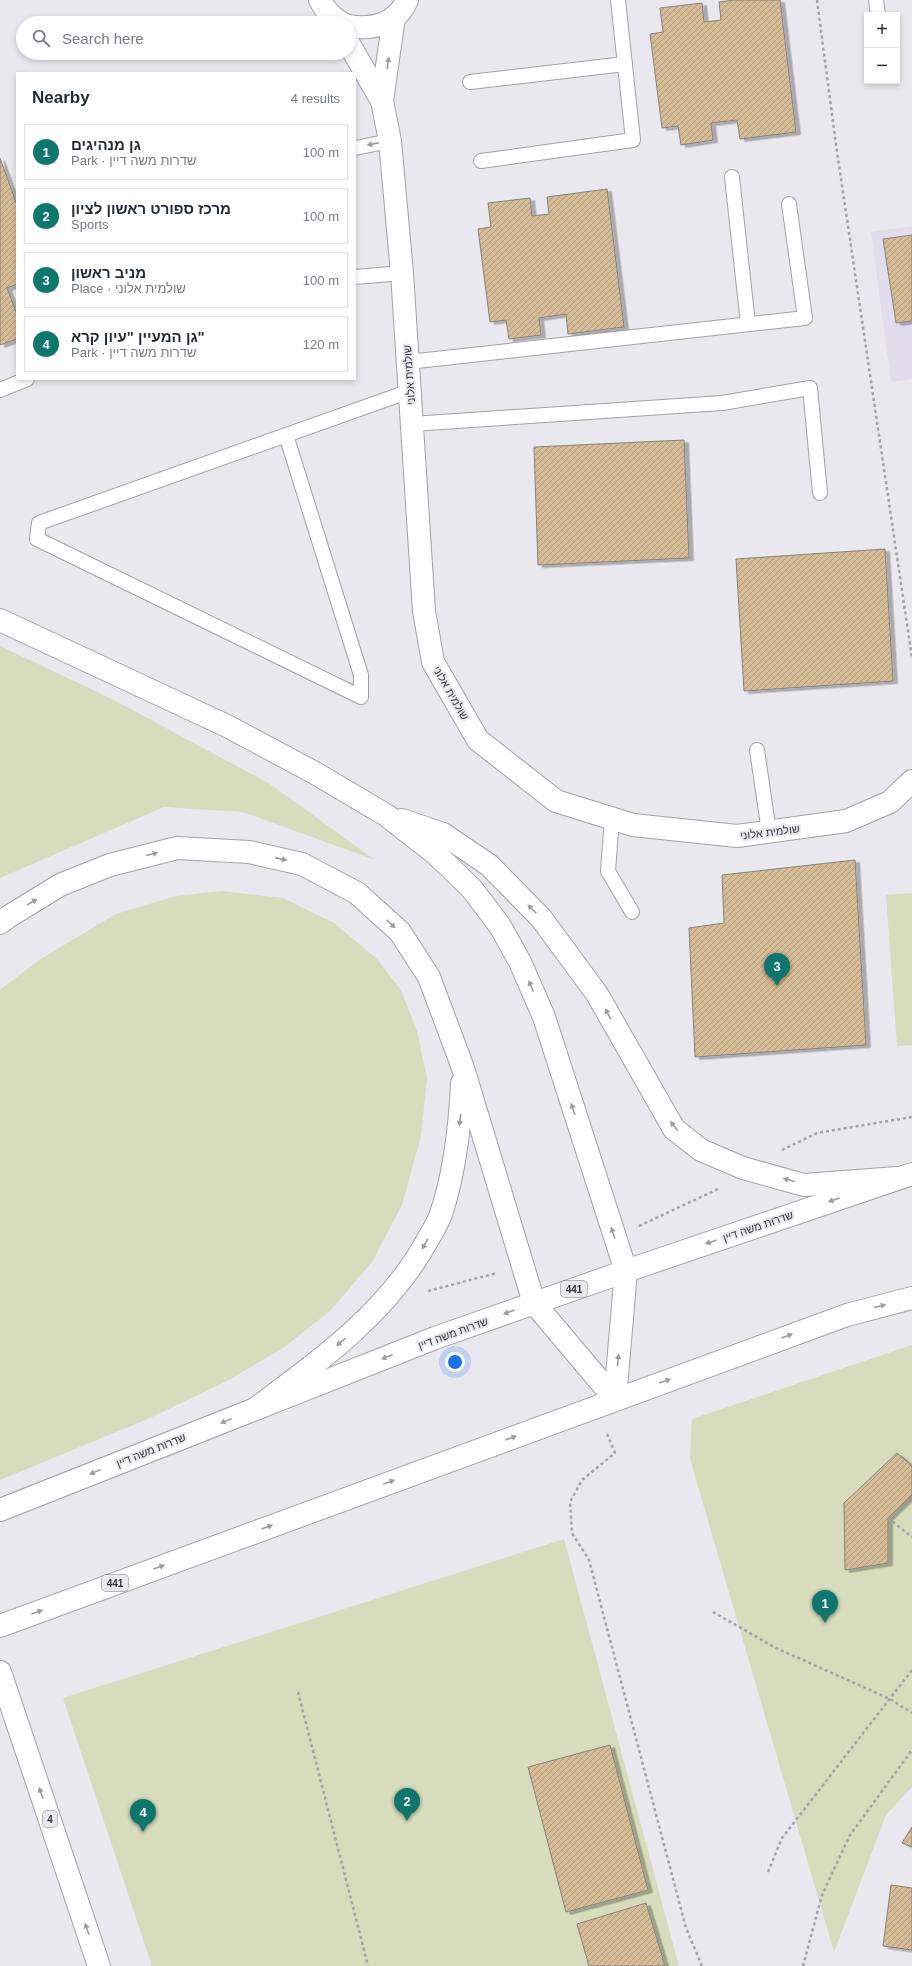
<!DOCTYPE html>
<html lang="en">
<head>
<meta charset="utf-8">
<style>
	body { margin:0; font-family:Arial,Heebo,sans-serif; background:#f6f6f7; color:#1f2937 }
	.controls { position:absolute; right:12px; top:12px; display:grid; overflow:hidden; border-radius:0px; box-shadow:0 2px 6px #0003 }
	.controls button { width:36px; height:36px; display:grid; place-items:center; padding:0; border:0; border-bottom:1px solid #e0e1e3; background:#fff; color:#1f2937; font:20px sans-serif }
	.you { position:absolute; left:455px; top:1362px; width:14px; height:14px; margin:-10px; border:3px solid #fff; border-radius:50%; background:#1a73e8; box-shadow:0 0 0 6px #1a73e833 }
	.badge { display:grid; place-items:center; width:26px; height:26px; border-radius:50%; background:#0f766e; color:#fff; font-size:13px; font-weight:700 }
	.pin { position:absolute; translate:-50% -33px; filter:drop-shadow(0 1px 2px #0008) }
	.pin::after { content:''; position:absolute; top:21px; width:14px; height:12px; background:inherit; clip-path:polygon(0 0,100% 0,50% 100%) }
	.list { margin:0; padding:0; list-style:none }
	h2 { display:flex; justify-content:space-between; align-items:center; height:52px; margin:0; padding:0 16px; font-size:17px }
	h2 small { font-size:13px; font-weight:400; color:#747a83 }
	.list li { display:grid; grid-template-columns:26px 1fr auto; gap:12px; align-items:center; box-sizing:border-box; height:56px; margin:0 8px 8px; padding:0 8px; border:1px solid #e0e1e3; border-radius:0px }
	.list b { display:block; font-size:15px; white-space:nowrap }
	.list p { margin:0; font-size:13px; white-space:nowrap; color:#747a83 }
	.list em { font-size:13px; font-style:normal; color:#747a83 }
	.icon { flex:none; width:22px; height:22px; fill:none; stroke:currentColor; stroke-width:2; stroke-linecap:round; stroke-linejoin:round }
	.map { position:relative; flex:none; width:912px; height:1966px; overflow:hidden }
	.search { position:absolute; background:#fff; box-shadow:0 2px 6px #0003; left:16px; top:16px; width:340px; height:44px; display:flex; align-items:center; gap:10px; box-sizing:border-box; padding:0 14px; border-radius:22px; color:#747a83; font-size:15px }
	.panel { position:absolute; background:#fff; box-shadow:0 2px 6px #0003; left:16px; top:72px; width:340px; height:308px; border-radius:0px }
	.map>svg:first-child { display:block }
	.built { fill:#e1ddec }
	.green { fill:#d7dcbc }
	.building { fill:url(#building-hatch); stroke:#87837d; filter:url(#shadow) }
	.lines { fill:none; stroke-linecap:round; stroke-linejoin:round }
	.service-casing { stroke:#a2a0a7; stroke-width:16 }
	.minor-casing { stroke:#a2a0a7; stroke-width:24 }
	.primary-casing { stroke:#a2a0a7; stroke-width:24 }
	.motorway-casing { stroke:#a2a0a7; stroke-width:24 }
	.path { stroke:#a4a2a8; stroke-width:2.5; stroke-dasharray:3 3; stroke-linecap:butt }
	.service { stroke:#fff; stroke-width:14 }
	.minor { stroke:#fff; stroke-width:22 }
	.primary { stroke:#fff; stroke-width:22 }
	.motorway { stroke:#fff; stroke-width:22 }
	.oneway { fill:#9c9b9c }
	.labels { text-anchor:middle; dominant-baseline:central; stroke-width:4; stroke-linejoin:round; paint-order:stroke }
	.shield { fill:#eae8ef; stroke:#6d6c70; stroke-width:1 }
	.shield-label { font-size:10px; font-weight:bold; fill:#38373a }
	.street-label { font-size:11px; fill:#38373a; stroke:#eae8ef }
</style>
</head>
<body>
<div class="map">
<svg width="912" height="1966" viewBox="0 0 912 1966">
	<defs>
		<pattern id="building-hatch" width="6" height="6" patternUnits="userSpaceOnUse"><rect width="6" height="6" fill="#d5bb96"/><path d="M-1 1l2-2M0 6l6-6M5 7l2-2" fill="none" stroke="#ae997b"/></pattern>
		<filter id="shadow"><feDropShadow dx="4.5" dy="2.5" stdDeviation="0" flood-color="#0004"/></filter>
	</defs>
	<rect width="100%" height="100%" fill="#eae8ef"/>
	<polygon class="built" points="912,226 912,379 891,382 871,232"/>
	<g class="green">
		<polygon points="0,646 114,700 270,784 375,860 243,812 164,807 0,878"/>
		<polygon points="222,891 283,898 334,923 376,958 401,990 417,1031 427,1078 421,1136 402,1205 372,1262 330,1311 283,1348 227,1381 150,1418 0,1480 0,990 39,960 116,914 176,896"/>
		<polygon points="912,893 912,1045 897,1046 886,895"/>
		<polygon points="912,1345 912,1787 886,1815 834,1952 690,1459 692,1419"/>
		<polygon points="564,1539 679,1966 152,1966 63,1698"/>
	</g>
	<g class="building">
		<polygon points="734,0 780,0 796,132 740,139 737,120 711,123 713,140 681,145 678,126 662,128 650,34 663,32 660,8 702,3 704,22 721,20 719,2"/>
		<polygon points="0,158 17,205 17,284 7,288 17,314 17,339 0,345"/>
		<polygon points="607,189 624,327 568,334 566,314 539,318 541,335 509,339 506,320 490,322 478,229 491,227 488,203 530,198 532,216 549,214 547,197"/>
		<polygon points="912,235 912,321 896,323 883,239"/>
		<polygon points="684,440 689,558 538,565 534,447"/>
		<polygon points="885,549 893,681 744,691 736,559"/>
		<polygon points="855,860 866,1045 695,1057 689,928 724,923 722,875"/>
		<polygon points="897,1453 912,1466 912,1495 888,1518 888,1563 845,1570 844,1503"/>
		<polygon points="610,1745 648,1890 566,1912 528,1767"/>
		<polygon points="912,1827 912,1847 902,1843"/>
		<polygon points="891,1885 912,1888 912,1950 883,1946"/>
		<polygon points="646,1903 665,1966 589,1966 577,1924"/>
	</g>
	<g class="lines">
		<g class="service-casing">
			<g id="service">
				<polyline points="876,0 878,15"/>
				<polyline points="470,82 625,64"/>
				<polyline points="355,148 390,141"/>
				<polyline points="481,161 633,140 618,0"/>
				<polyline points="732,177 748,324"/>
				<polyline points="355,277 402,273"/>
				<polyline points="408,362 805,318 789,204"/>
				<polyline points="0,390 27,379"/>
				<polyline points="412,424 722,403 810,388 820,493"/>
				<polyline points="286,435 361,675 361,697 37,539 39,523 410,391"/>
				<polyline points="757,750 769,832"/>
				<polyline points="612,818 608,871 632,912"/>
			</g>
		</g>
		<g class="minor-casing">
			<g id="minor">
				<path d="M320,0C325,10 332,18 342,23"/>
				<path d="M349,26C373,30 397,24 407,0"/>
				<polyline points="349,44 382,101 390,141 402,273 424,611 433,662 478,740 556,801 633,825 737,836 846,821 890,802 912,781"/>
				<polyline points="382,101 394,17"/>
			</g>
		</g>
		<g class="primary-casing">
			<g id="primary">
				<polyline points="0,1510 435,1338 626,1271 912,1174"/>
				<polyline points="0,1626 847,1315 912,1298"/>
			</g>
		</g>
		<g class="motorway-casing">
			<g id="motorway">
				<polyline points="0,620 227,726 315,773 386,815 436,854 472,889 500,926 520,962 544,1017 626,1271 615,1399"/>
				<polyline points="402,820 443,834 489,865 541,918 597,994 674,1129 701,1150 743,1168 804,1185 897,1178"/>
				<polyline points="0,923 8,917 60,885 110,865 177,848 249,852 302,864 357,893 400,932 429,977 463,1068 534,1303 615,1399"/>
				<path d="M255,1409C319,1362 388,1312 427,1241C432,1232 438,1223 441,1214C455,1172 460,1127 462,1083"/>
				<polyline points="0,1672 99,1966"/>
			</g>
		</g>
		<g class="path">
			<polyline points="817,0 836,145 912,658"/>
			<polyline points="782,1150 817,1133 912,1117"/>
			<polyline points="639,1226 718,1189"/>
			<polyline points="428,1291 497,1273"/>
			<polyline points="607,1434 615,1453 582,1480 570,1502 572,1533 589,1560 686,1928 702,1966"/>
			<polyline points="888,1518 912,1537"/>
			<polyline points="713,1612 774,1647 890,1699 912,1713"/>
			<polyline points="298,1692 368,1966"/>
			<polyline points="768,1872 782,1838 912,1670"/>
			<polyline points="803,1966 822,1895 850,1835 912,1750"/>
		</g>
		<use href="#service" class="service"/>
		<use href="#minor" class="minor"/>
		<use href="#primary" class="primary"/>
		<use href="#motorway" class="motorway"/>
	</g>
	<defs><path id="oneway-solid" d="M-6-.8H1V-3.2L6.5 0L1 3.2V.8H-6Z"/></defs>
	<g class="oneway">
		<use href="#oneway-solid" transform="translate(388 63) rotate(-82)"/>
		<use href="#oneway-solid" transform="translate(373 144) rotate(168)"/>
		<use href="#oneway-solid" transform="translate(152 854) rotate(-14)"/>
		<use href="#oneway-solid" transform="translate(281 859) rotate(13)"/>
		<use href="#oneway-solid" transform="translate(32 902) rotate(-31)"/>
		<use href="#oneway-solid" transform="translate(532 909) rotate(-135)"/>
		<use href="#oneway-solid" transform="translate(391 924) rotate(42)"/>
		<use href="#oneway-solid" transform="translate(531 986) rotate(-113)"/>
		<use href="#oneway-solid" transform="translate(608 1014) rotate(-119)"/>
		<use href="#oneway-solid" transform="translate(573 1109) rotate(-108)"/>
		<use href="#oneway-solid" transform="translate(460 1120) rotate(97)"/>
		<use href="#oneway-solid" transform="translate(674 1126) rotate(-128)"/>
		<use href="#oneway-solid" transform="translate(789 1180) rotate(-165)"/>
		<use href="#oneway-solid" transform="translate(834 1200) rotate(161)"/>
		<use href="#oneway-solid" transform="translate(613 1233) rotate(-108)"/>
		<use href="#oneway-solid" transform="translate(711 1242) rotate(161)"/>
		<use href="#oneway-solid" transform="translate(425 1244) rotate(119)"/>
		<use href="#oneway-solid" transform="translate(880 1306) rotate(-14)"/>
		<use href="#oneway-solid" transform="translate(509 1312) rotate(160)"/>
		<use href="#oneway-solid" transform="translate(787 1336) rotate(-20)"/>
		<use href="#oneway-solid" transform="translate(341 1342) rotate(139)"/>
		<use href="#oneway-solid" transform="translate(387 1357) rotate(159)"/>
		<use href="#oneway-solid" transform="translate(618 1360) rotate(-85)"/>
		<use href="#oneway-solid" transform="translate(665 1381) rotate(-20)"/>
		<use href="#oneway-solid" transform="translate(226 1421) rotate(158)"/>
		<use href="#oneway-solid" transform="translate(511 1438) rotate(-20)"/>
		<use href="#oneway-solid" transform="translate(95 1472) rotate(158)"/>
		<use href="#oneway-solid" transform="translate(389 1482) rotate(-20)"/>
		<use href="#oneway-solid" transform="translate(267 1527) rotate(-20)"/>
		<use href="#oneway-solid" transform="translate(159 1567) rotate(-20)"/>
		<use href="#oneway-solid" transform="translate(37 1612) rotate(-20)"/>
		<use href="#oneway-solid" transform="translate(41 1793) rotate(-109)"/>
		<use href="#oneway-solid" transform="translate(87 1929) rotate(-109)"/>
	</g>
	<g class="labels">
		<g class="shield">
			<rect x="561" y="1281" width="26" height="16" rx="3"/>
			<rect x="102" y="1575" width="26" height="16" rx="3"/>
			<rect x="43" y="1811" width="14" height="16" rx="3"/>
		</g>
		<g class="shield-label">
			<text x="574" y="1289">441</text>
			<text x="115" y="1583">441</text>
			<text x="50" y="1819">4</text>
		</g>
		<g class="street-label">
			<text transform="translate(409 375) rotate(-94)">שולמית אלוני</text>
			<text transform="translate(451 693) rotate(60)">שולמית אלוני</text>
			<text transform="translate(770 832) rotate(-7)">שולמית אלוני</text>
			<text transform="translate(758 1226) rotate(-19)">שדרות משה דיין</text>
			<text transform="translate(453 1333) rotate(-20)">שדרות משה דיין</text>
			<text transform="translate(151 1450) rotate(-22)">שדרות משה דיין</text>
		</g>
	</g>
</svg>
<div class="controls">
<button>+</button>
<button>−</button>
</div>
<div class="you"></div>
<div class="pin badge" style="left:825px;top:1623px">1</div>
<div class="pin badge" style="left:407px;top:1821px">2</div>
<div class="pin badge" style="left:777px;top:986px">3</div>
<div class="pin badge" style="left:143px;top:1832px">4</div>
<div class="search"><svg class="icon" aria-label="search" viewBox="0 0 24 24"><circle cx="10" cy="10" r="6"/><path d="M15 15l6 6"/></svg>Search here</div>
<section class="panel">
<h2>Nearby<small>4 results</small></h2>
<ul class="list">
<li><span class="badge">1</span><div><b>גן מנהיגים</b><p>Park · שדרות משה דיין</p></div><em>100 m</em></li>
<li><span class="badge">2</span><div><b>מרכז ספורט ראשון לציון</b><p>Sports</p></div><em>100 m</em></li>
<li><span class="badge">3</span><div><b>מניב ראשון</b><p>Place · שולמית אלוני</p></div><em>100 m</em></li>
<li><span class="badge">4</span><div><b>גן המעיין &quot;עיון קרא&quot;</b><p>Park · שדרות משה דיין</p></div><em>120 m</em></li>
</ul>
</section>
</div>
</body>
</html>
